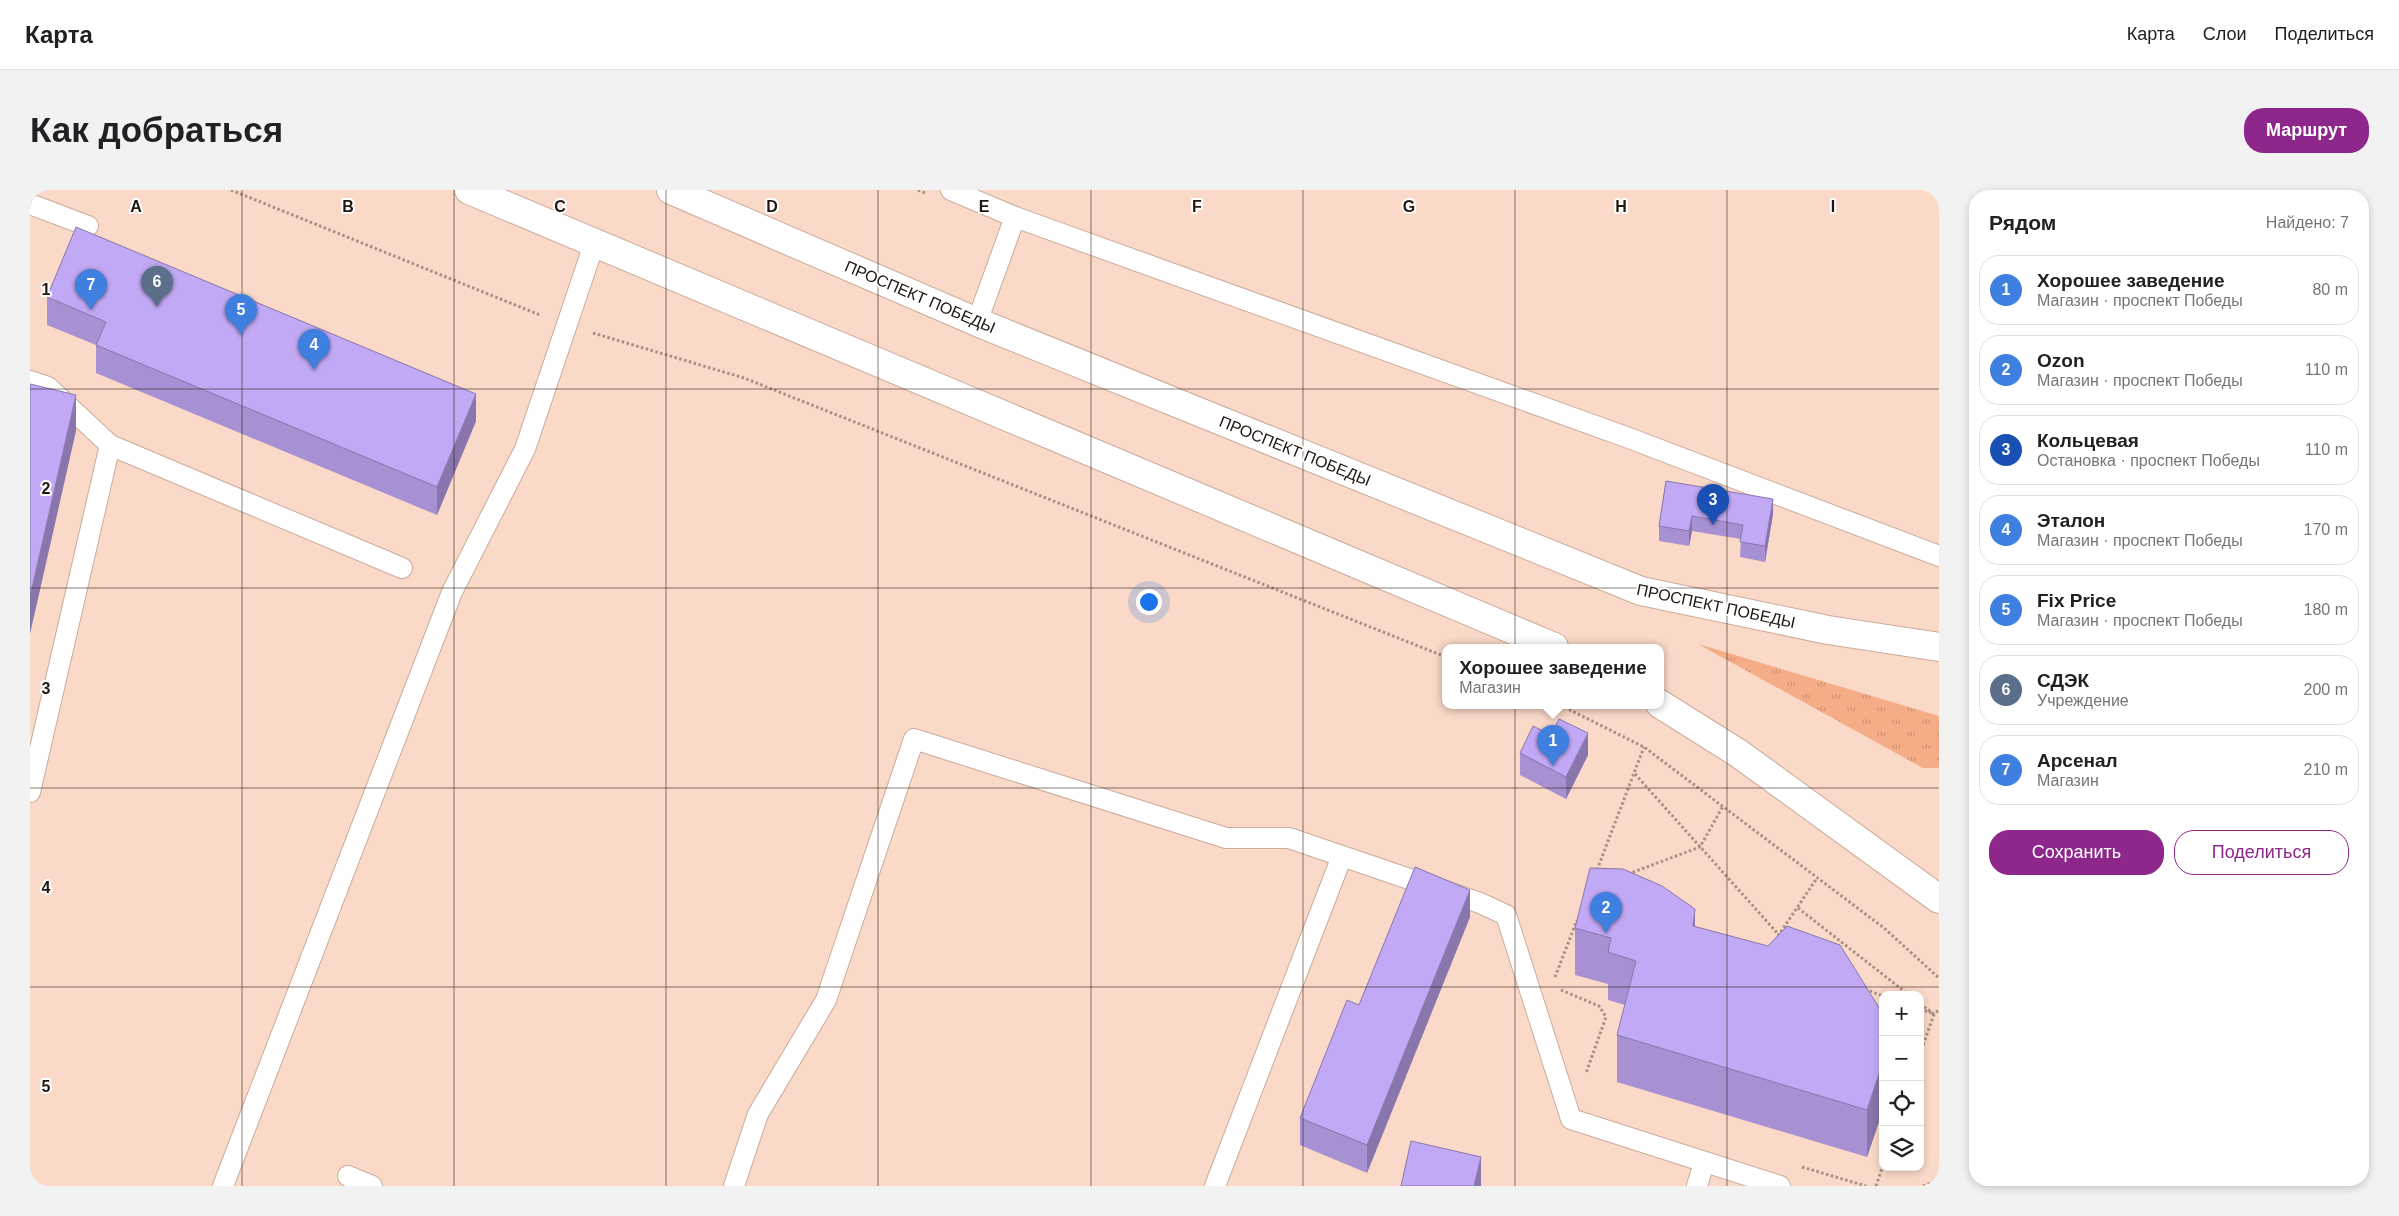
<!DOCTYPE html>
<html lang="ru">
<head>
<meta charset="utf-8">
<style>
	body { margin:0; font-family:Helvetica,sans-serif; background:#f2f2f2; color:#202124 }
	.controls { position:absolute; right:15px; bottom:15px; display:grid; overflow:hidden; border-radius:10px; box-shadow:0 2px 8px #0003 }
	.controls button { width:45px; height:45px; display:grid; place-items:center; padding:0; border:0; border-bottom:1px solid #e0e0e0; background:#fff; color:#202124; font:25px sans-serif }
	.you { position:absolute; left:1118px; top:411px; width:18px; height:18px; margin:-12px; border:4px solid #fff; border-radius:50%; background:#1a73e8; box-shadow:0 0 0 8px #1a73e833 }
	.badge { display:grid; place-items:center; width:32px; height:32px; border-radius:50%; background:#8e278c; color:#fff; font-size:16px; font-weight:700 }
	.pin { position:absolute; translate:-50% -41px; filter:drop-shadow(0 1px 2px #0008) }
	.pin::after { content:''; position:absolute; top:26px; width:18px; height:15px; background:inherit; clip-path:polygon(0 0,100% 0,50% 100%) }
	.popup { position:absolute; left:1412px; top:454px; width:222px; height:65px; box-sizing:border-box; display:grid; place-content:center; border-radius:10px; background:#fff; filter:drop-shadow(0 1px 4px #0005); font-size:16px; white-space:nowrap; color:#757577 }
	.popup b { font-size:19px; color:#202124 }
	.popup::after { content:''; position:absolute; left:50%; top:100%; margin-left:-10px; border:10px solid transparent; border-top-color:#fff }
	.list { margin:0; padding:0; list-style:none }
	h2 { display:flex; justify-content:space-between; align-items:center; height:65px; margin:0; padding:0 20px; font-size:21px }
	h2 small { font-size:16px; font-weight:400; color:#757577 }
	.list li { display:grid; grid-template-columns:32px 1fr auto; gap:15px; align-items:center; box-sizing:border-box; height:70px; margin:0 10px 10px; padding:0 10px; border:1px solid #e0e0e0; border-radius:20px }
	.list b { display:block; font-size:19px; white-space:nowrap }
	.list p { margin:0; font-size:16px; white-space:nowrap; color:#757577 }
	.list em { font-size:16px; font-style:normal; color:#757577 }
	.actions { display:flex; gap:10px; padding:15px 20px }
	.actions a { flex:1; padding:11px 0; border:1px solid #8e278c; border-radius:20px; text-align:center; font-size:18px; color:#8e278c }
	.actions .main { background:#8e278c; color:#fff }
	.icon { flex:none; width:28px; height:28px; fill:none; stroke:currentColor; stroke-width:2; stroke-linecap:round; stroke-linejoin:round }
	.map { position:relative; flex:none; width:1909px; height:996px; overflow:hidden; border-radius:20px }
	header { display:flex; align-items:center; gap:30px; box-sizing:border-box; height:70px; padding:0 25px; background:#fff; border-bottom:1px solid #e0e0e0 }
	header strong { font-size:24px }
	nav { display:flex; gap:28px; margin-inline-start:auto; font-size:18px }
	.intro { display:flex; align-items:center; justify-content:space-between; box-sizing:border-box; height:120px; padding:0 30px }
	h1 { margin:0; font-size:35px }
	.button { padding:12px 22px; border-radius:20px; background:#8e278c; color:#fff; font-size:18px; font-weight:700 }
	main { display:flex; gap:30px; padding:0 30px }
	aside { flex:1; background:#fff; border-radius:20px; box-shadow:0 2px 8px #0003 }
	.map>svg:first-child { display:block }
	.grass { fill:url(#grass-tufts) }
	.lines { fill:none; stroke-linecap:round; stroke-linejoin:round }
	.lane-casing { stroke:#cbab9b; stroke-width:22 }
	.secondary-casing { stroke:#cbab9b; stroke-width:30 }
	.path { stroke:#a88f83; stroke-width:3; stroke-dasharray:2.5 2.5; stroke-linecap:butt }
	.lane { stroke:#fff; stroke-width:20 }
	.secondary { stroke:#fff; stroke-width:28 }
	.wall { fill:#a791d3 }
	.shaded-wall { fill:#8876ac }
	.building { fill:#c2a9f5; stroke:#8876ac }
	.grid { fill:none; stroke:#221610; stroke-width:1; stroke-opacity:0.55 }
	.labels { text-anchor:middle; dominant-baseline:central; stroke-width:4; stroke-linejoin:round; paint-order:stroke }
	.street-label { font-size:16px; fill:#221610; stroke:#fff }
	.grid-label { font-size:16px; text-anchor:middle; font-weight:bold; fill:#221610; stroke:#fff; stroke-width:4; stroke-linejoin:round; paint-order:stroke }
</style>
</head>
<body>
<header>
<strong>Карта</strong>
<nav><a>Карта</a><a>Слои</a><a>Поделиться</a></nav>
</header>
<div class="intro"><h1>Как добраться</h1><a class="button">Маршрут</a></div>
<main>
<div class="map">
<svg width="1909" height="996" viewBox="0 0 1909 996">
	<defs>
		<pattern id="grass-tufts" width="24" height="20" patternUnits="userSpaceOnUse" patternTransform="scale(1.25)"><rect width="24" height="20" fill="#f4ad87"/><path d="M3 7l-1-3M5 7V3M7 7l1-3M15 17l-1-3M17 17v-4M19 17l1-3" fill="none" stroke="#d19474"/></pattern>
	</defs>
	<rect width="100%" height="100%" fill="#fad9c8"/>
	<polygon class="grass" points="1668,454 1909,526 1909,578 1893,578"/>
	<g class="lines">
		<g class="lane-casing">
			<g id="lane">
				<polyline points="921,0 985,27 947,132"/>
				<polyline points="0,14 58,36"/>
				<polyline points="985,27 1599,248 1909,366"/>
				<polyline points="0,191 18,197 80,255 0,602"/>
				<polyline points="80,255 372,378"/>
				<polyline points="318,986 342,996"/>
				<polyline points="193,996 422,402 495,259 564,54"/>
				<polyline points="704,996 728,924 796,810 884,549 1196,648 1259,648 1450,713 1476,725 1541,929 1750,996"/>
				<polyline points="1185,996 1312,666"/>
				<polyline points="1667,996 1674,973"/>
			</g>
		</g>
		<g class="secondary-casing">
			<g id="secondary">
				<polyline points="439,0 1524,457"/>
				<polyline points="641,0 947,132 1611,401 1798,440 1909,457"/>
				<polyline points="1630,514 1708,563 1909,709"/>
			</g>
		</g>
		<g class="path">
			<polyline points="201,0 510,125"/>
			<polyline points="888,0 895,3"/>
			<polyline points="563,143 714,188 1416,467"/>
			<polyline points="1530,515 1614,557 1854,738 1909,788"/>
			<polyline points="1605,584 1749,745"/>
			<polyline points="1567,680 1614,557"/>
			<polyline points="1598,684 1670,657 1693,616"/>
			<polyline points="1768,718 1879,805"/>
			<polyline points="1748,746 1787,688"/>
			<polyline points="1525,787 1547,730"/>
			<polyline points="1835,799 1853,806"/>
			<polyline points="1531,800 1569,816 1576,827 1556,883"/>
			<polyline points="1890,814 1904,824 1909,820"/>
			<polyline points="1890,819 1904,824 1890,864"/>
			<polyline points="1772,977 1836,996"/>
			<polyline points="1846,996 1853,975"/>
			<polyline points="1893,996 1909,990"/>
		</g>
		<use href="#lane" class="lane"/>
		<use href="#secondary" class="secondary"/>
	</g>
	<g class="wall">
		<polygon points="17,107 446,231 407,325 66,183 66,155 17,135"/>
		<polygon points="1636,291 1743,324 1735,372 1710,367 1711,349 1662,341 1659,356 1629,351 1629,336"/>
		<polygon points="1490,563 1558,565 1536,609 1490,585"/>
		<polygon points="1440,727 1337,983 1270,955 1270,928 1329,815"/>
		<polygon points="1665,737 1853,824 1853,920 1837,967 1587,892 1587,845 1595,815 1578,810 1578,794 1545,785 1545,738"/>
	</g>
	<g class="shaded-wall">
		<polygon points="446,204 446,231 407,325 407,297"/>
		<polygon points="46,205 46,241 0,444 0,407"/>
		<polygon points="1743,309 1743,324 1735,372 1735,356"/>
		<polygon points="1662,326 1662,341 1659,356 1659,341"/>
		<polygon points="1558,543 1558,565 1536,609 1536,587"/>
		<polygon points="1440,700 1440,727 1337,983 1337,955"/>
		<polygon points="1665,719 1665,766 1663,736"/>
		<polygon points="1853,872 1853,920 1837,967 1837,920"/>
		<polygon points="1451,967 1451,996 1444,996"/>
	</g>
	<g class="building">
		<polygon points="46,37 446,204 407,297 66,155 76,132 17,107"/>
		<polygon points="0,194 46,205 0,407"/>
		<polygon points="1636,291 1743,309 1735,356 1710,352 1713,335 1662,326 1659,341 1629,336"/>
		<polygon points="1529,529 1558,543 1536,587 1490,563 1503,536 1521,545"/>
		<polygon points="1385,677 1440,700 1337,955 1270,928 1317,810 1329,815"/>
		<polygon points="1560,678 1593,679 1632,696 1665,719 1663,736 1738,756 1757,736 1810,755 1853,824 1853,872 1837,920 1587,845 1606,771 1578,762 1581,748 1545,738"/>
		<polygon points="1381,951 1451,967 1444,996 1371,996"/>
	</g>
	<path class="grid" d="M212,0V996M424,0V996M636,0V996M848,0V996M1061,0V996M1273,0V996M1485,0V996M1697,0V996M0,199H1909M0,398H1909M0,598H1909M0,797H1909"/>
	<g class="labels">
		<g class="street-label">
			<text transform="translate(890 107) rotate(23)">ПРОСПЕКТ ПОБЕДЫ</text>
			<text transform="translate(1265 261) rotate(22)">ПРОСПЕКТ ПОБЕДЫ</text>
			<text transform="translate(1686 416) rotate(12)">ПРОСПЕКТ ПОБЕДЫ</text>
		</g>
	</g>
	<g class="grid-label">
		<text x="106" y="22">A</text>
		<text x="318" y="22">B</text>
		<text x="530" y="22">C</text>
		<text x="742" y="22">D</text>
		<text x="954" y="22">E</text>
		<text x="1167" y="22">F</text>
		<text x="1379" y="22">G</text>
		<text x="1591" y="22">H</text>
		<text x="1803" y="22">I</text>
		<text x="16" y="105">1</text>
		<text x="16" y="304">2</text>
		<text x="16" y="504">3</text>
		<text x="16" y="703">4</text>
		<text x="16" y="902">5</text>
	</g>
</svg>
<div class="controls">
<button>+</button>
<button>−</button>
<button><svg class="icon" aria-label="locate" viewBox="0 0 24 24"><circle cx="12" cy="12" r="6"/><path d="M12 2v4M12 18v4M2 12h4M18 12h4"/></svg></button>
<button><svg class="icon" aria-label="layers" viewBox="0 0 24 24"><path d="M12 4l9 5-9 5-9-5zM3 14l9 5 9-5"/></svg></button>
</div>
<div class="you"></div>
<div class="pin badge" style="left:1523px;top:576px;background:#3f7fe0">1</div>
<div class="popup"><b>Хорошее заведение</b>Магазин</div>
<div class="pin badge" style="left:1576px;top:743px;background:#3f7fe0">2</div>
<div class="pin badge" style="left:1683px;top:335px;background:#1a4fb4">3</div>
<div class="pin badge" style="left:284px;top:180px;background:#3f7fe0">4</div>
<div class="pin badge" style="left:211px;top:145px;background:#3f7fe0">5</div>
<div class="pin badge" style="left:127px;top:117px;background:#5c6f8a">6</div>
<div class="pin badge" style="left:61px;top:120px;background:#3f7fe0">7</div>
</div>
<aside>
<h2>Рядом<small>Найдено: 7</small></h2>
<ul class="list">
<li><span class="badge" style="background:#3f7fe0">1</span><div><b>Хорошее заведение</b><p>Магазин · проспект Победы</p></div><em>80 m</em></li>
<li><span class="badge" style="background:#3f7fe0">2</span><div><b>Ozon</b><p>Магазин · проспект Победы</p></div><em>110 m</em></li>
<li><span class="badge" style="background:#1a4fb4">3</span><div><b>Кольцевая</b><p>Остановка · проспект Победы</p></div><em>110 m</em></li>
<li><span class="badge" style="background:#3f7fe0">4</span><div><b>Эталон</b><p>Магазин · проспект Победы</p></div><em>170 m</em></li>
<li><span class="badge" style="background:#3f7fe0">5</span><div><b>Fix Price</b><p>Магазин · проспект Победы</p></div><em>180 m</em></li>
<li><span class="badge" style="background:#5c6f8a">6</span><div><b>СДЭК</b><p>Учреждение</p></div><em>200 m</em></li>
<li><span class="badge" style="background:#3f7fe0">7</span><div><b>Арсенал</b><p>Магазин</p></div><em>210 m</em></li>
</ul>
<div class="actions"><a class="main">Сохранить</a><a>Поделиться</a></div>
</aside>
</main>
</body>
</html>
